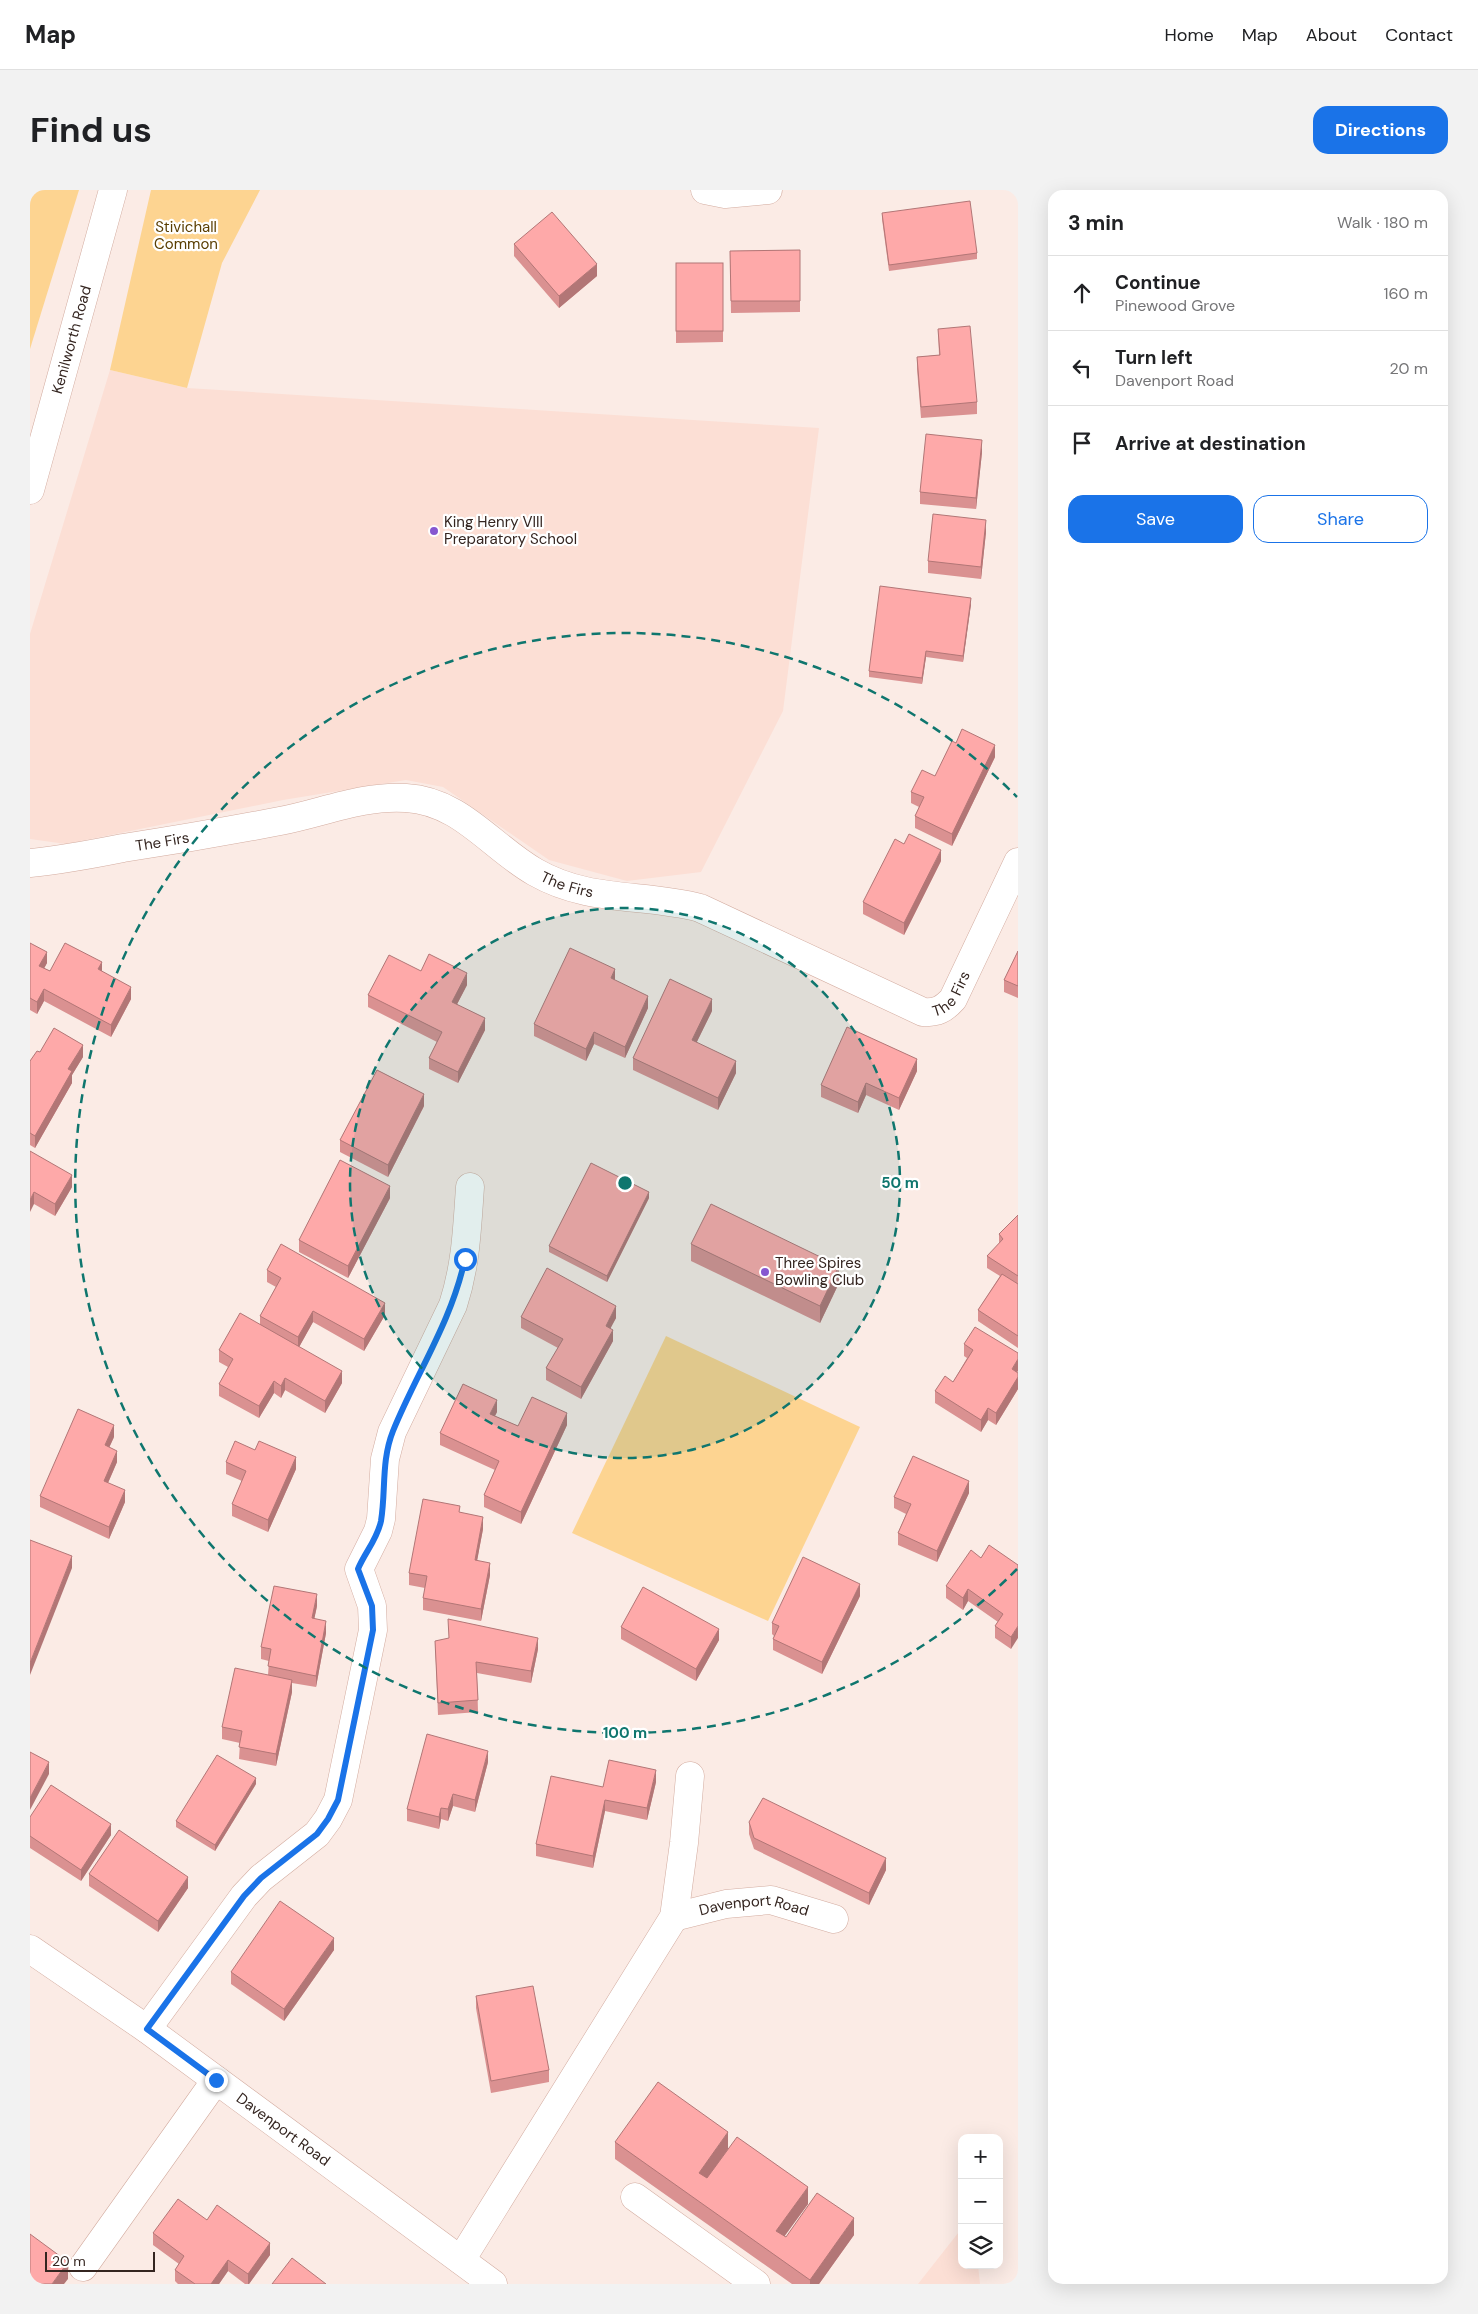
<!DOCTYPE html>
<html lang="en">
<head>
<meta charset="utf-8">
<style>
	body { margin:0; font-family:"DM Sans",sans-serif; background:#f2f2f2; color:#202124 }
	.controls { position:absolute; right:15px; bottom:15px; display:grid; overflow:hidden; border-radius:10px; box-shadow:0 5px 20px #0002 }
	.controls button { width:45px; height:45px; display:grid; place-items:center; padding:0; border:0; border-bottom:1px solid #e0e0e0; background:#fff; color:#202124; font:25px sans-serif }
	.scale { position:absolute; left:15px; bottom:12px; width:110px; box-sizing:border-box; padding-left:5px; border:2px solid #342520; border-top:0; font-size:14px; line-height:18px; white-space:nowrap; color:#342520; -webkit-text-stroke:4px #fff; paint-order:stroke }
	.stop { position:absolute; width:15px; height:15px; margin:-11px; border:4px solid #1a73e8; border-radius:50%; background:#fff }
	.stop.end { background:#1a73e8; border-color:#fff; box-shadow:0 1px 5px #0008 }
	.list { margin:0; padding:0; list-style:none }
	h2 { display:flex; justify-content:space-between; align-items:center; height:65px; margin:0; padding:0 20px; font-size:21px }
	h2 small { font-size:16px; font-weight:400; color:#757577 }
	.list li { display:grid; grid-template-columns:32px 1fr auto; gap:15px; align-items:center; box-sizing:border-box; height:75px; padding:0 20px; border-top:1px solid #e0e0e0 }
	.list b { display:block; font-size:19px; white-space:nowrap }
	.list p { margin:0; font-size:16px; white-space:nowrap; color:#757577 }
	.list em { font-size:16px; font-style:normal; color:#757577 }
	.actions { display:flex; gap:10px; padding:15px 20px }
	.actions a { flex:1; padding:11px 0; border:1px solid #1a73e8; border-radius:15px; text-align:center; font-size:18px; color:#1a73e8 }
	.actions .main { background:#1a73e8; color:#fff }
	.icon { flex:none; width:28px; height:28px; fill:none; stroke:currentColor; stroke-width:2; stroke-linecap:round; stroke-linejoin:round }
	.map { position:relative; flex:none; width:988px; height:2094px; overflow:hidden; border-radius:15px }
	header { display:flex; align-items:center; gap:30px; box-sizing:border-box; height:70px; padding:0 25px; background:#fff; border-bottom:1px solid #e0e0e0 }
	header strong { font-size:24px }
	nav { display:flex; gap:28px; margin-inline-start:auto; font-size:18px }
	.intro { display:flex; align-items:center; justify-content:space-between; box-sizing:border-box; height:120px; padding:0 30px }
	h1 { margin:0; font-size:35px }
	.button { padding:12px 22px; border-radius:15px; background:#1a73e8; color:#fff; font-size:18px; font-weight:700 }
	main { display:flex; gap:30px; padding:0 30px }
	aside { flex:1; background:#fff; border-radius:15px; box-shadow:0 5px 20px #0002 }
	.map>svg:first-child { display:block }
	.built { fill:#fcdfd5 }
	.green { fill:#fdd491 }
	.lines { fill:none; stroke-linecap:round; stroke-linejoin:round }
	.minor-casing { stroke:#d3aca0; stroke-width:29 }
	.major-casing { stroke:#d3aca0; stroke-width:29 }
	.minor { stroke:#fff; stroke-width:28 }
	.major { stroke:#fff; stroke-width:28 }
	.wall { fill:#da9191 }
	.shaded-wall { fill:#b27676 }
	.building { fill:#fea9a9; stroke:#b27676 }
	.route { stroke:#1a73e8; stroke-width:6 }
	.ring { fill:none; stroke:#0f766e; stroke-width:2.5; stroke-dasharray:9 6 }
	.poi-dot { fill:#8657d0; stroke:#fff; stroke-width:2 }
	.labels { text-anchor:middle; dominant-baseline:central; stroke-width:4.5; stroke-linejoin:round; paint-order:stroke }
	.park-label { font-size:15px; fill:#5a3e02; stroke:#fff }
	.street-label { font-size:15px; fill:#342520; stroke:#fff }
	.poi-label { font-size:15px; fill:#342520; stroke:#fff; text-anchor:start }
	.centre { fill:#0f766e; stroke:#fff; stroke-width:2.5 }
	.ring-label { font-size:15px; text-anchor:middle; font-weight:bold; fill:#0f766e; stroke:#fff; stroke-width:4.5; stroke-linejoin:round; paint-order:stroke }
</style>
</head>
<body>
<header>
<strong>Map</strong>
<nav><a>Home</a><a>Map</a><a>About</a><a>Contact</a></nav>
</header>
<div class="intro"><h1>Find us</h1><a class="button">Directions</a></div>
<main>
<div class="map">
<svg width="988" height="2094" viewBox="0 0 988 2094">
	<rect width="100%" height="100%" fill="#fbebe5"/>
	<g class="built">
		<polygon points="80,180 157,198 789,238 753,521 671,682 597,691 519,670 413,597 376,590 253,610 36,654 0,649 0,444"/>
		<polygon points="932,2038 932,2075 948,2075 950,2094 888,2094"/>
	</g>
	<g class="green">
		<polygon points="0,0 49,0 0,159"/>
		<polygon points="121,0 230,0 192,73 157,198 80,180"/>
		<polygon points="636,1146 830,1237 738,1431 542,1343"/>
	</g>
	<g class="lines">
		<g class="minor-casing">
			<g id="minor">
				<polyline points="675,0 695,4 738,0"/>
				<path id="s1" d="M0,673C31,670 63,664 93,658C146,650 198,641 250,631C292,623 333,605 376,608C431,611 461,657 505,682C559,713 613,703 670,718L893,822C907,823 914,819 923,809L988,672"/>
				<path id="s2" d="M644,1727L696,1714L741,1710L804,1729"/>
				<path id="s3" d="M0,1759L117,1839L463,2094"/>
				<path d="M117,1839L214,1706L231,1688L287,1644L298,1629L308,1610L343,1440L342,1416L329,1379L348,1341L351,1329L355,1269L362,1242L423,1115C436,1075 437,1039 440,997"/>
				<polyline points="605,2007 726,2094"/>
				<polyline points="431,2070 644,1727 654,1653 660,1586"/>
				<polyline points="53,2077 186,1890"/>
			</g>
		</g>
		<g class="major-casing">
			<g id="major">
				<path id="s4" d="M0,300L83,0"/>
			</g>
		</g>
		<use href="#minor" class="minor"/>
		<use href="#major" class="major"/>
	</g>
	<g class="wall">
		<polygon points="852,23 947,63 947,69 859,81 852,29"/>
		<polygon points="484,54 567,86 529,118 484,66"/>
		<polygon points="770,60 770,122 701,123 700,61"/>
		<polygon points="646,73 693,73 693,152 646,153"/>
		<polygon points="908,139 947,212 947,224 891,228 887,179 887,167 909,165"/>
		<polygon points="952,262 946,319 890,314 890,302"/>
		<polygon points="956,342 951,389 898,383 898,371"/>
		<polygon points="941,414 933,472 896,467 892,494 839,487 839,481"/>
		<polygon points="926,553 965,567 922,656 885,638 885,626 889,617 881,613 881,602 905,586"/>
		<polygon points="911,671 874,745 833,724 833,712"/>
		<polygon points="0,753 17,773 14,778 20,781 72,781 101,809 81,847 14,811 7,824 0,820"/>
		<polygon points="988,761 988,808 974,802 974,790"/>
		<polygon points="391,781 437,795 427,814 455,840 428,893 399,879 399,868 407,852 338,817 338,805"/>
		<polygon points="618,818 595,868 564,854 556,871 504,846 504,834"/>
		<polygon points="682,821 666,853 706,883 688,920 603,880 603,868"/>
		<polygon points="10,862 53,867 42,885 42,893 5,958 0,955 0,871"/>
		<polygon points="887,881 869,920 836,905 828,923 791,907 791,895"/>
		<polygon points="394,916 358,987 310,962 310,950"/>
		<polygon points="0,961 42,997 25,1026 4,1014"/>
		<polygon points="360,1008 318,1088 269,1062 269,1050"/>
		<polygon points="619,1008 577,1092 519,1062 519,1056"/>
		<polygon points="988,1025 988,1158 948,1131 948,1120 970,1086 957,1078 957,1066 969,1054 969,1044"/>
		<polygon points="661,1054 809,1093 790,1133 661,1071"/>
		<polygon points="237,1080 355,1125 334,1161 283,1132 269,1157 312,1193 295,1223 255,1200 251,1208 244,1203 229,1228 189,1206 189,1194 198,1177 189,1172 189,1160 230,1134 230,1126 246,1097 237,1092"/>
		<polygon points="491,1127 586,1128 580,1138 583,1151 551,1209 516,1190 516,1178 528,1158 491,1138"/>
		<polygon points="934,1154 987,1182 988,1199 966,1235 958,1230 951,1242 905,1213 905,1201 923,1192 937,1168 934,1166"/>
		<polygon points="467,1222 465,1226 488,1236 537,1235 491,1334 454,1317 454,1305 465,1280 410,1255 410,1243"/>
		<polygon points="84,1247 79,1257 87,1272 78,1293 95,1312 79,1349 10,1317 10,1306"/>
		<polygon points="196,1272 266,1279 238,1342 202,1326 202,1314 212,1291 196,1284"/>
		<polygon points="939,1303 907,1372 868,1355 868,1343 876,1324 864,1318 864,1307"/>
		<polygon points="430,1322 453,1339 447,1370 460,1385 451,1431 393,1420 393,1408 395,1398 379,1395 379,1383"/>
		<polygon points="951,1368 988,1375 981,1459 965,1448 965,1436 968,1432 938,1411 933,1420 916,1408 916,1396"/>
		<polygon points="830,1406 792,1484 743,1460 743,1449 744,1446 742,1444 742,1433"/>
		<polygon points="287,1416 284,1429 296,1443 286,1497 262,1493 262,1502 246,1576 209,1569 210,1553 192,1549 192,1537 238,1485 239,1471 231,1469 231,1457"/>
		<polygon points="591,1437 689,1450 666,1491 591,1449"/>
		<polygon points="405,1451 508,1459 501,1493 447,1483 448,1522 408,1525"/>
		<polygon points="458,1572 445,1622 423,1616 418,1631 411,1629 409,1639 377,1631 377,1619"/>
		<polygon points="626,1592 617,1630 575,1621 563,1678 506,1666 506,1654 573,1597"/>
		<polygon points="226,1594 185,1661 146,1637 146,1631"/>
		<polygon points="0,1627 81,1645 51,1691 0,1658"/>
		<polygon points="719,1632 856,1680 839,1715 724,1659 719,1644"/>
		<polygon points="59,1684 158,1698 128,1742 59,1696"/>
		<polygon points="304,1760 254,1831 201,1794 201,1782"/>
		<polygon points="446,1806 519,1880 519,1892 461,1903 446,1818"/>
		<polygon points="585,1952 698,1959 778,2014 754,2046 756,2047 824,2045 789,2094 762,2094 585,1969"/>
		<polygon points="177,2030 240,2065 219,2094 215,2094 198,2081 189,2094 148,2094 145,2091 145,2080 149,2074 123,2055 123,2043"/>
	</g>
	<g class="shaded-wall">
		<polygon points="567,74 567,86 529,118 529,106"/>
		<polygon points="952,250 952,262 946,319 946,308"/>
		<polygon points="956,330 956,342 951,389 951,377"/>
		<polygon points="941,408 941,414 933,472 933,466"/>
		<polygon points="896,461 896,467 892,494 892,488"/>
		<polygon points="965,555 965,567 922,656 922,644"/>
		<polygon points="911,660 911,671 874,745 874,733"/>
		<polygon points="17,762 17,773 9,788 9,776"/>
		<polygon points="72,772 72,784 68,779"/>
		<polygon points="585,779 585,791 581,788"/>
		<polygon points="437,783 437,795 422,824 422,812"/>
		<polygon points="101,797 101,809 81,847 81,835"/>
		<polygon points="14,799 14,811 7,824 7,812"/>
		<polygon points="618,806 618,818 595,868 595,857"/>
		<polygon points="682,809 682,821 662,862 662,850"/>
		<polygon points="455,828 455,840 428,893 428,882"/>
		<polygon points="564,842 564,854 556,871 556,859"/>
		<polygon points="53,855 53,867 42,885 42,893 5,958 5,946 38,879"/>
		<polygon points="887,869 887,881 869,920 869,908"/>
		<polygon points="706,871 706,883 688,920 688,908"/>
		<polygon points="836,893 836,905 828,923 828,912"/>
		<polygon points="394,904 394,916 358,987 358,975"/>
		<polygon points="42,985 42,997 25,1026 25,1014"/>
		<polygon points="360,996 360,1008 318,1088 318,1076"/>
		<polygon points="4,1002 4,1014 0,1022 0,1010"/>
		<polygon points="619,1002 619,1008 577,1092 577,1086"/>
		<polygon points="809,1076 809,1093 790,1133 790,1116"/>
		<polygon points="355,1113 355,1125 334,1161 334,1149"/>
		<polygon points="586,1116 586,1128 576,1147 576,1136"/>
		<polygon points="283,1121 283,1132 268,1159 268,1147"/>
		<polygon points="583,1140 583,1151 551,1209 551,1197"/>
		<polygon points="988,1169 988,1181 982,1190 982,1179"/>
		<polygon points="312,1181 312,1193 295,1223 295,1211"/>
		<polygon points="988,1187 988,1199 966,1235 966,1223"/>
		<polygon points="255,1188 255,1200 251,1208 251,1196"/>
		<polygon points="244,1191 244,1203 229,1228 229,1216"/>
		<polygon points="467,1210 467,1222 460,1235 460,1224"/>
		<polygon points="958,1218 958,1230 951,1242 951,1230"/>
		<polygon points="537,1223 537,1235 491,1334 491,1322"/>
		<polygon points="84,1235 84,1247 75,1267 75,1255"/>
		<polygon points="87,1261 87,1272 74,1302 74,1291"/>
		<polygon points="266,1267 266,1279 238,1342 238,1330"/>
		<polygon points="939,1291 939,1303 907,1372 907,1361"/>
		<polygon points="95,1300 95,1312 79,1349 79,1337"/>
		<polygon points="453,1327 453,1339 445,1382 445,1370"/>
		<polygon points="42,1366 42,1378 0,1485 0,1473"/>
		<polygon points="460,1373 460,1385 451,1431 451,1419"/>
		<polygon points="830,1394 830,1406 792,1484 792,1472"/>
		<polygon points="938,1399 938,1411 933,1420 933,1408"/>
		<polygon points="287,1404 287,1416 282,1440 282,1428"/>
		<polygon points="296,1431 296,1443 286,1497 286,1486"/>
		<polygon points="988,1436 988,1448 981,1459 981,1447"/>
		<polygon points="689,1439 689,1450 666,1491 666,1479"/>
		<polygon points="508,1448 508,1459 501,1493 501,1481"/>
		<polygon points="262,1490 262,1502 246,1576 246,1564"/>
		<polygon points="458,1561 458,1572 445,1622 445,1610"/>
		<polygon points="19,1572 19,1584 0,1620 0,1608"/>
		<polygon points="626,1580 626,1592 617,1630 617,1618"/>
		<polygon points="226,1588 226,1594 185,1661 185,1655"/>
		<polygon points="423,1604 423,1616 418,1631 418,1619"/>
		<polygon points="575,1610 575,1621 563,1678 563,1666"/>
		<polygon points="411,1618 411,1629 409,1639 409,1627"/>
		<polygon points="81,1634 81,1645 51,1691 51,1680"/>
		<polygon points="856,1668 856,1680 839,1715 839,1703"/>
		<polygon points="158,1687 158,1698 128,1742 128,1731"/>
		<polygon points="304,1748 304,1760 254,1831 254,1819"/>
		<polygon points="698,1942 698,1959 669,2000 669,1983"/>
		<polygon points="778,1997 778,2014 746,2058 746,2041"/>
		<polygon points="824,2028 824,2045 789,2094 780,2094 780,2090"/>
		<polygon points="240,2053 240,2065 219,2094 218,2094 218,2084"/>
		<polygon points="198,2070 198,2081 189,2094 181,2094"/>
		<polygon points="38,2072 38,2089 34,2094 22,2094"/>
	</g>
	<g class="building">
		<polygon points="940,11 947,63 859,75 852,23"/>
		<polygon points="522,22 567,74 529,106 484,54"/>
		<polygon points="770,60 770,111 701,111 700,61"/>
		<rect x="646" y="73" width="47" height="68"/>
		<polygon points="940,136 947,212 891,217 887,167 910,165 908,139"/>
		<polygon points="896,244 952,250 946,308 890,302"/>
		<polygon points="903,324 956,330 951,377 898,371"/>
		<polygon points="850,396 941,408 933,466 896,461 892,488 839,481"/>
		<polygon points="932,539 965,555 922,644 885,626 894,607 881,602 892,580 905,586 922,551 926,553"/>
		<polygon points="879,644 911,660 874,733 833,712 865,649 874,654"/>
		<polygon points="0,753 17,762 9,776 20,781 35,753 72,772 68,779 101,797 81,835 14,799 7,812 0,808"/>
		<polygon points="540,758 585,779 581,788 618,806 595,857 564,842 556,859 504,834"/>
		<polygon points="988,761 988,796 974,790"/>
		<polygon points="399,764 437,783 422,812 455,828 428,882 399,868 412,842 338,805 359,765 391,781"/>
		<polygon points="640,789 682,809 662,850 706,871 688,908 603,868"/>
		<polygon points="817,837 887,869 869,908 836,893 828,912 791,895"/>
		<polygon points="24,838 53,855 38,879 42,881 5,946 0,943 0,871 7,861 10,862"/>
		<polygon points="347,880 394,904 358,975 310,950"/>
		<polygon points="0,961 42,985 25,1014 4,1002 0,1010"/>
		<polygon points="310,970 360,996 318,1076 269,1050"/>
		<polygon points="561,973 619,1002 577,1086 519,1056"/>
		<polygon points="681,1014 809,1076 790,1116 661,1054"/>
		<polygon points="988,1025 988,1086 957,1066 973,1049 969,1044"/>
		<polygon points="251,1054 355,1113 334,1149 283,1121 268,1147 230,1126 251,1088 237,1080"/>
		<polygon points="517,1078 586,1116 576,1136 583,1140 551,1197 516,1178 533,1149 491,1127"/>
		<polygon points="972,1084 988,1094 988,1146 948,1120"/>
		<polygon points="210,1123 312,1181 295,1211 255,1188 251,1196 244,1191 229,1216 189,1194 203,1169 189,1160"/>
		<polygon points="945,1137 988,1163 988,1169 982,1179 988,1183 988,1187 966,1223 958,1218 951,1230 905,1201 915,1186 923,1192 943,1160 934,1154"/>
		<polygon points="433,1194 467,1210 460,1224 488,1236 502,1207 537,1223 491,1322 454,1305 469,1271 410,1243"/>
		<polygon points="48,1219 84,1235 75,1255 87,1261 74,1291 95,1300 79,1337 10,1306"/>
		<polygon points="205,1251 225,1260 229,1251 266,1267 238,1330 202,1314 216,1281 196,1272"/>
		<polygon points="883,1266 939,1291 907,1361 868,1343 881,1314 864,1307"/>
		<polygon points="393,1309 430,1316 429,1322 453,1327 445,1370 460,1373 451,1419 393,1408 397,1386 379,1383"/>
		<polygon points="0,1350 42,1366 0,1473"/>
		<polygon points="959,1355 988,1375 988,1436 981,1447 965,1436 973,1424 938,1399 933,1408 916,1396 941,1360 951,1368"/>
		<polygon points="773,1367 830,1394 792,1472 743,1449 749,1436 742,1433"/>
		<polygon points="244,1396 287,1404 282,1428 296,1431 286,1486 238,1476 241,1459 231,1457"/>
		<polygon points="613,1397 689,1439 666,1479 591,1437"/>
		<polygon points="418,1429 508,1448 501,1481 446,1472 448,1510 408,1513 405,1451 419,1448"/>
		<polygon points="205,1478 262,1490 246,1564 209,1557 212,1541 192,1537"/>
		<polygon points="397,1544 458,1561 445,1610 423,1604 418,1619 411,1618 409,1627 377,1619"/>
		<polygon points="0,1562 19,1572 0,1608"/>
		<polygon points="187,1565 226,1588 185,1655 146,1631"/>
		<polygon points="579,1570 626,1580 617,1618 575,1610 563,1666 506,1654 521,1586 573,1597"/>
		<polygon points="21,1595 81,1634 51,1680 0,1646 0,1627"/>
		<polygon points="733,1608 856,1668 839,1703 724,1648 719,1632"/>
		<polygon points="89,1640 158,1687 128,1731 59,1684"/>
		<polygon points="250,1711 304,1748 254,1819 201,1782"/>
		<polygon points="503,1796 519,1880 461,1891 446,1806"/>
		<polygon points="628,1892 698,1942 669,1983 677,1988 707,1947 778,1997 746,2041 756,2047 787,2003 824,2028 780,2090 585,1952"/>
		<polygon points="148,2009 177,2030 187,2015 240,2053 218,2084 198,2070 181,2094 165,2094 145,2080 154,2066 123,2043"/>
		<polygon points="0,2044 38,2072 22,2094 0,2094"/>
		<polygon points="262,2068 296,2094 242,2094"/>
	</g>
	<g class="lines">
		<path class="route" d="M186,1890L117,1839L214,1706L231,1688L287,1644L298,1629L308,1610L343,1440L342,1416L328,1379C335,1362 347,1350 351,1331C356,1301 351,1271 363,1241C387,1182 421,1133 435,1069"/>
	</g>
	<circle cx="595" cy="993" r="275" fill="#0f766e" fill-opacity=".12"/>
	<g class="ring">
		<circle cx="595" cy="993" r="275"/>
		<path d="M987 1379A550 550 0 1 1 987 607"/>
	</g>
	<g class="poi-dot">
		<circle cx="404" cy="341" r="5"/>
		<circle cx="735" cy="1082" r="5"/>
	</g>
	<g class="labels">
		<g class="park-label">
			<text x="156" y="37">Stivichall<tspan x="156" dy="17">Common</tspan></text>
		</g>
		<g class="street-label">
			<text stroke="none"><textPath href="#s4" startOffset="156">Kenilworth Road</textPath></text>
			<text stroke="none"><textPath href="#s1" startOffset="134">The Firs</textPath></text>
			<text stroke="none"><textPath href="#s1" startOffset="568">The Firs</textPath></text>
			<text stroke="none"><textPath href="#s1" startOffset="986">The Firs</textPath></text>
			<text stroke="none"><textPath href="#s2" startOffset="82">Davenport Road</textPath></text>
			<text stroke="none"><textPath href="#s3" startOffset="311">Davenport Road</textPath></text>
		</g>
		<g class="poi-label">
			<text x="414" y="332">King Henry VIII<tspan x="414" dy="17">Preparatory School</tspan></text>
			<text x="745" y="1073">Three Spires<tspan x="745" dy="17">Bowling Club</tspan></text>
		</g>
	</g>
	<circle cx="595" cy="993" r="8" class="centre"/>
	<g class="ring-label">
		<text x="870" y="998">50 m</text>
		<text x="595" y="1548">100 m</text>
	</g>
</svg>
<div class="controls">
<button>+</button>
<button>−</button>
<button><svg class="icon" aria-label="layers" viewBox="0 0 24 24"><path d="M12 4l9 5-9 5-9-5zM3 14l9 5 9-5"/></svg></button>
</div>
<div class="scale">20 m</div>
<div class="stop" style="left:435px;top:1069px"></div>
<div class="stop end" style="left:186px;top:1890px"></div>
</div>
<aside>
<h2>3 min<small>Walk · 180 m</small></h2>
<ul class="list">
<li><svg class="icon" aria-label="ahead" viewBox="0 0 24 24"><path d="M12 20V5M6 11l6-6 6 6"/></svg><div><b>Continue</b><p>Pinewood Grove</p></div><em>160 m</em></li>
<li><svg class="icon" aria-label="left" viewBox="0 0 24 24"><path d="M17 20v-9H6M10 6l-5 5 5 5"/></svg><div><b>Turn left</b><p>Davenport Road</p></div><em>20 m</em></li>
<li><svg class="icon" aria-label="arrive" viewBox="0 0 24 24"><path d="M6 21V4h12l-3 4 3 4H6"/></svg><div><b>Arrive at destination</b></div></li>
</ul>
<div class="actions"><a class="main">Save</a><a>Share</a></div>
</aside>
</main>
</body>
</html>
